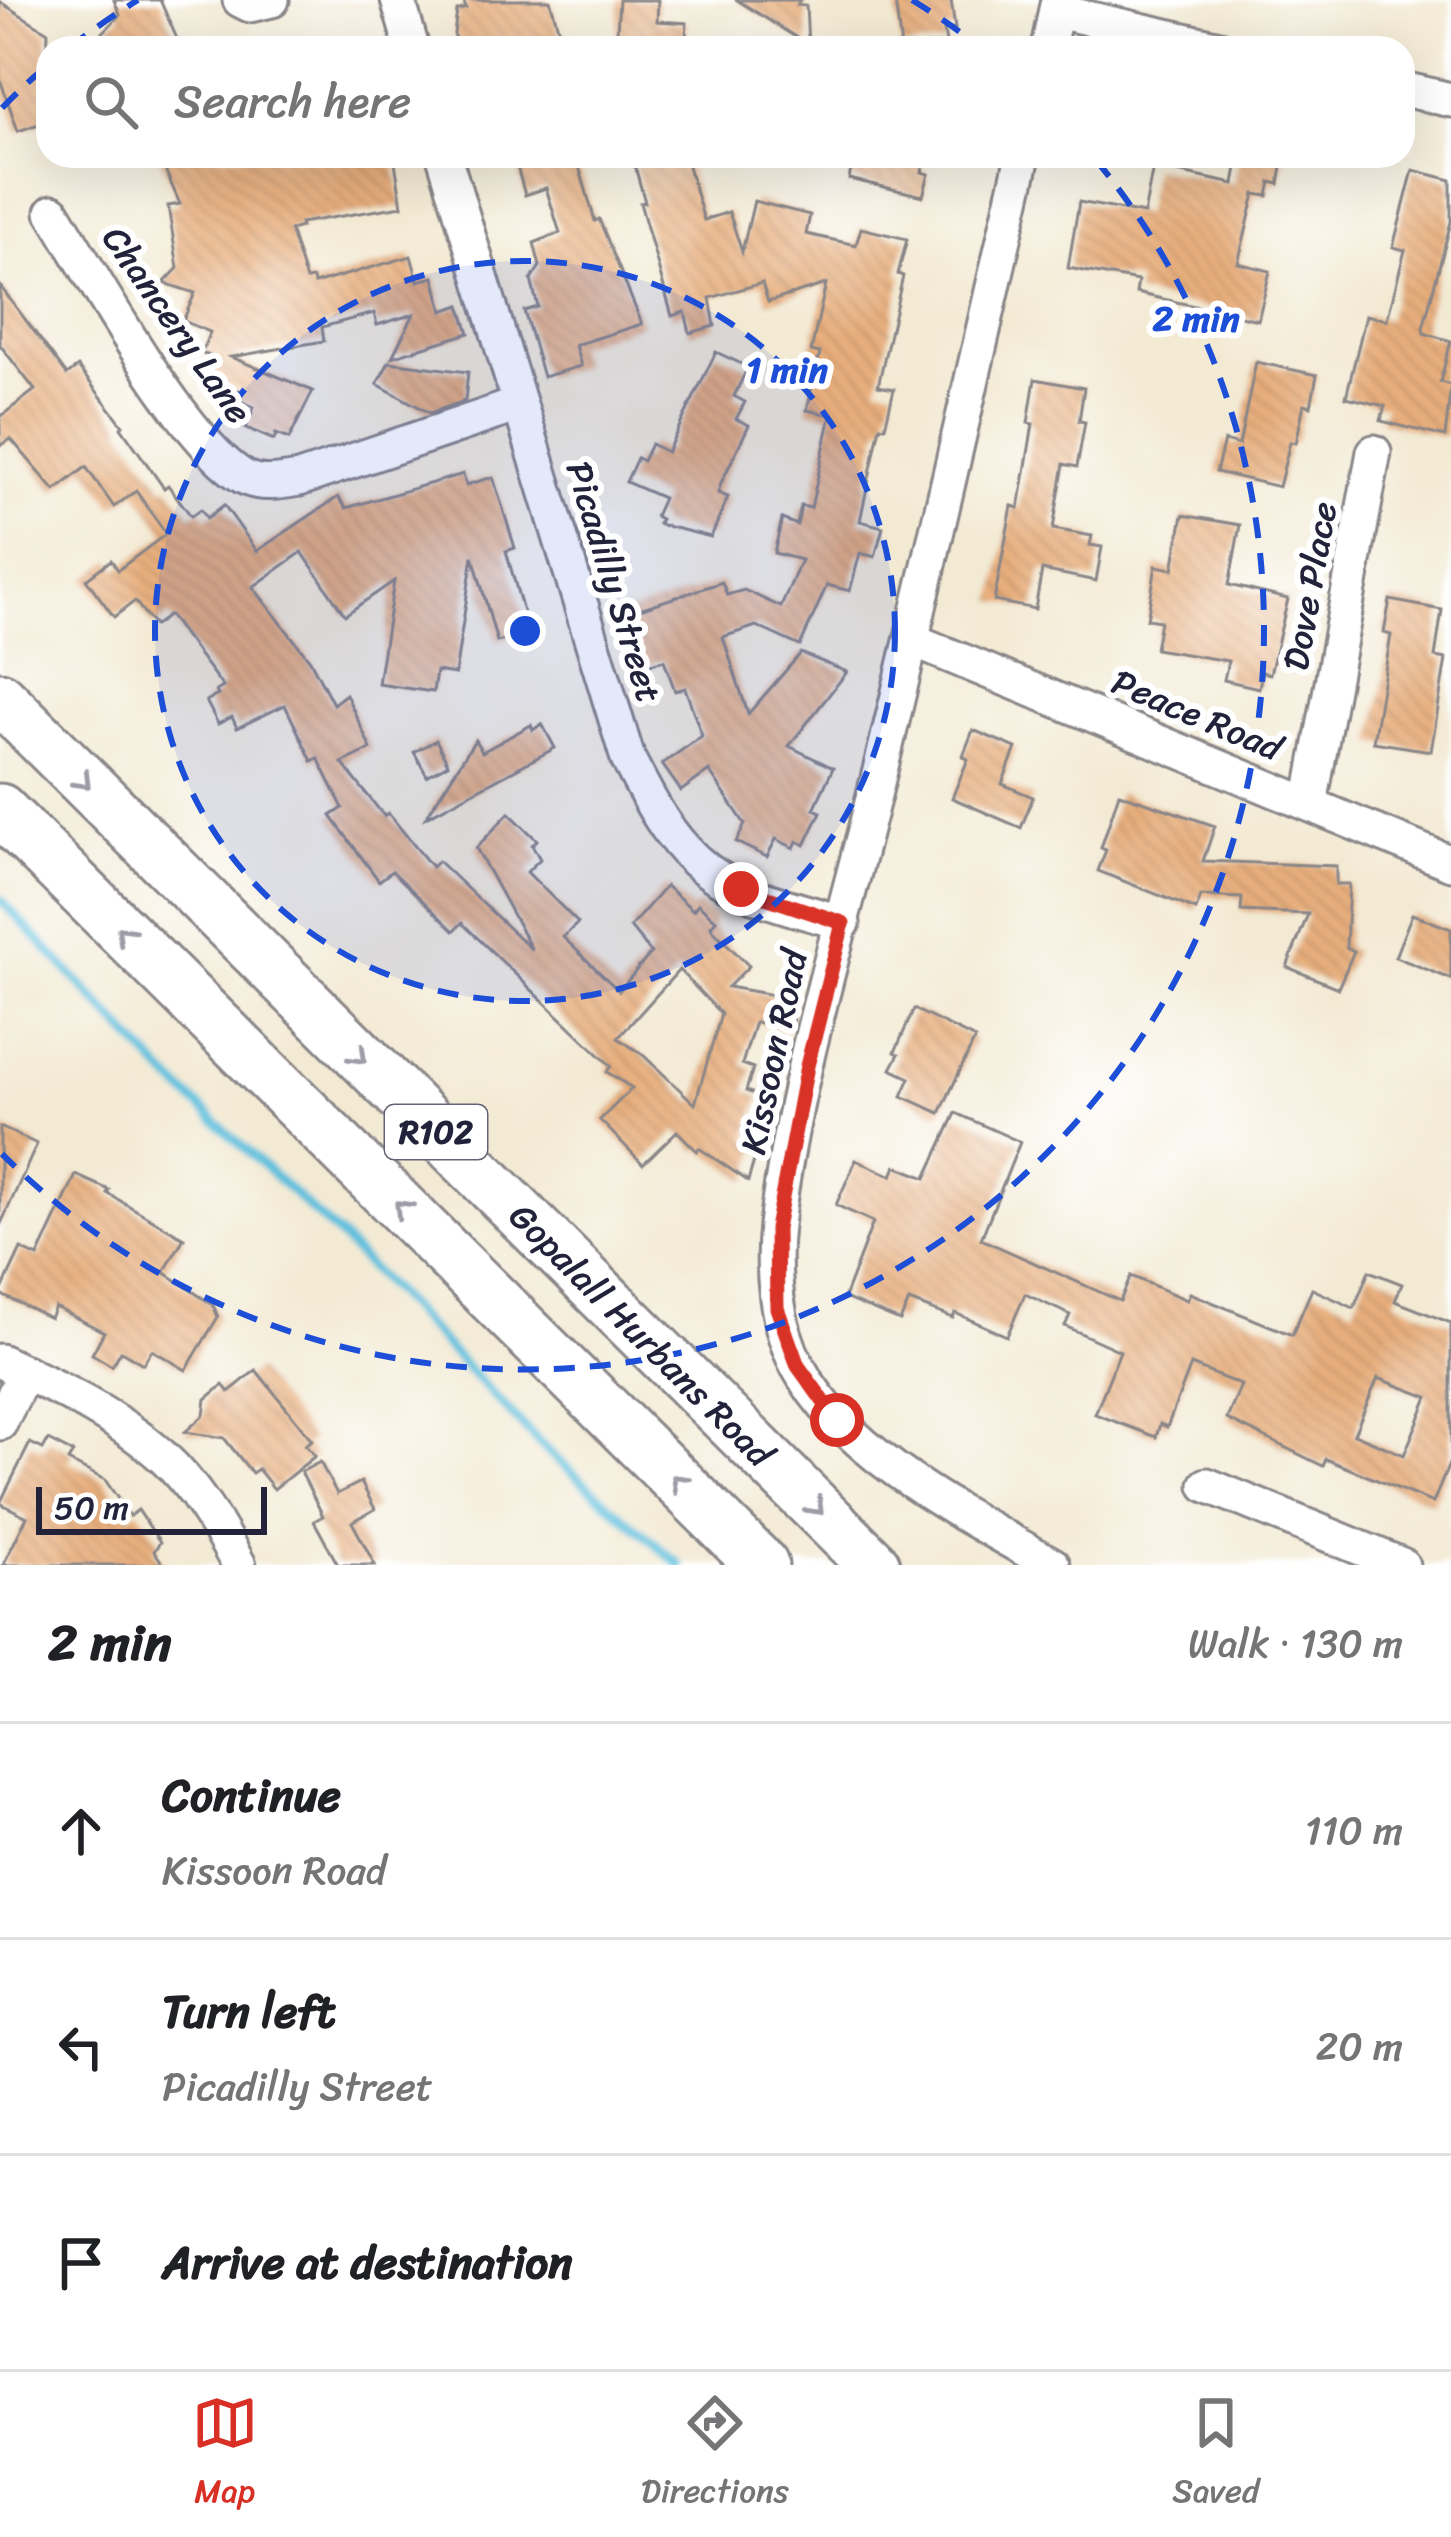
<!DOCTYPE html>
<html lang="en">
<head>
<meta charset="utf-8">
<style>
	body { margin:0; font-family:Sriracha,sans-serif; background:#f6f6f6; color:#202124 }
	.scale { position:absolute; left:36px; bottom:30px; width:231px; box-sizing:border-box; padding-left:12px; border:6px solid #22223b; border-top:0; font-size:33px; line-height:42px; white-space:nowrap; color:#22223b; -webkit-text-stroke:9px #fff; paint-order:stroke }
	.stop { position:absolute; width:36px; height:36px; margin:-27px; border:9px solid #d93025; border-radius:50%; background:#fff }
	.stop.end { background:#d93025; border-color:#fff; box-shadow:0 3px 12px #0008 }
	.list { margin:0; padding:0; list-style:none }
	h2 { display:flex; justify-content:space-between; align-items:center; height:156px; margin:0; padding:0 48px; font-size:51px }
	h2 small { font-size:39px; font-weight:400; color:#757577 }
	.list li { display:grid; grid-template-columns:78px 1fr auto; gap:36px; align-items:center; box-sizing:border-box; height:216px; padding:0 48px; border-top:3px solid #e0e0e0 }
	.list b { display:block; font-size:45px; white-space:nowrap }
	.list p { margin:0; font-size:39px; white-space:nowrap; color:#757577 }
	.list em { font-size:39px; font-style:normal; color:#757577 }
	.icon { flex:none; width:66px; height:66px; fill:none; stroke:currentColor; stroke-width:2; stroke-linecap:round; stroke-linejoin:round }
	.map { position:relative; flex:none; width:1451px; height:1565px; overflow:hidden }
	.search { position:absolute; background:#fff; box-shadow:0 12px 48px #0002; left:36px; right:36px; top:36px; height:132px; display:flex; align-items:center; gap:30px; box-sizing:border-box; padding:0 42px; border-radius:36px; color:#757577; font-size:45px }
	.sheet { height:804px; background:#fff }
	nav { display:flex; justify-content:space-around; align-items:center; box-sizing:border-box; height:168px; border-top:3px solid #e0e0e0; background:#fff; font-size:33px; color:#757577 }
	nav a { display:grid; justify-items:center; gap:6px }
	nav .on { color:#d93025 }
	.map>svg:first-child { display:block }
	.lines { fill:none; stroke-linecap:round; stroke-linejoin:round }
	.stream { stroke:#5fc0dd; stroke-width:9 }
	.building { fill:url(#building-back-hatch); fill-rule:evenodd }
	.minor-casing { stroke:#8a8688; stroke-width:39 }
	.primary-casing { stroke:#8a8688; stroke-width:57 }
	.minor { stroke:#fff; stroke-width:33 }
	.primary { stroke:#fff; stroke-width:51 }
	.oneway { stroke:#9c9ca7 }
	.route { stroke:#d93025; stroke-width:15 }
	.ring { fill:none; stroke:#1d4ed8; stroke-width:6; stroke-dasharray:21 15 }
	.labels { text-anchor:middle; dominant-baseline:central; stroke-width:12; stroke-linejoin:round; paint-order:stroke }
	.shield { fill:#fff; stroke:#646476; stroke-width:3 }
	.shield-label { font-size:33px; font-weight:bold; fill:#22223b }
	.street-label { font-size:36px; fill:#22223b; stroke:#fff }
	.centre { fill:#1d4ed8; stroke:#fff; stroke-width:6 }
	.ring-label { font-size:36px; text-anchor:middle; font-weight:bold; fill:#1d4ed8; stroke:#fff; stroke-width:12; stroke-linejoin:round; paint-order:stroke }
</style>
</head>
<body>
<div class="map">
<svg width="1451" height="1565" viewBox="0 0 1451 1565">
	<defs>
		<pattern id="building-back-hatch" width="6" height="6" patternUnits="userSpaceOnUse" patternTransform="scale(3)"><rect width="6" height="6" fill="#e8af7d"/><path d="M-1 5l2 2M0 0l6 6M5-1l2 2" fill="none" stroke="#c7966d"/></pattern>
	</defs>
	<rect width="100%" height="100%" fill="#fff"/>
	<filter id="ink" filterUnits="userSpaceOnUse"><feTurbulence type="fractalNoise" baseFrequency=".00833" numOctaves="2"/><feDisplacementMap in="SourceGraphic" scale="24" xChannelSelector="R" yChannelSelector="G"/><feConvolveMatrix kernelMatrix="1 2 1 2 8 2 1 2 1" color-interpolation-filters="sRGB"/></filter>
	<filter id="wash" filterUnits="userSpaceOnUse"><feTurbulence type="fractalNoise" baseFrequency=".004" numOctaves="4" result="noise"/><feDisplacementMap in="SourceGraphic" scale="48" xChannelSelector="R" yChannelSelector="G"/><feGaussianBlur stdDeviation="2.7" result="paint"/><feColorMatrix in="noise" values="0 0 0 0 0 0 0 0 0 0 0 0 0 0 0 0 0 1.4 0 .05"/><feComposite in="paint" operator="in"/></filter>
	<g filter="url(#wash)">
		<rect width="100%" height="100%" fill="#f3ead4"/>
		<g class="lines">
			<polyline class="stream" points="0,899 168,1077 339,1236 546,1450 680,1565"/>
		</g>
		<g id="blocks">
			<g class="building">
				<polygon points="114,0 160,0 181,48 88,48 120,15"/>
				<polygon points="463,0 550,0 564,48 458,48 454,34 457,11 466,8"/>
				<polygon points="619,0 658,0 657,21 687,23 685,48 616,48"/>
				<polygon points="737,0 800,0 797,5 806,6 808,45"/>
				<polygon points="895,0 951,0 955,29 944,30 946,43 901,48"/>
				<polygon points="0,2 48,32 45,97 48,121 18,131 0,79"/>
				<polygon points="159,156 394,156 402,206 300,223 301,227 290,230 306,280 313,279 314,284 411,256 418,281 434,277 443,311 460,305 469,333 392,357 414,314 377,325 374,313 322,327 324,341 231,357 313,391 289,439 276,434 274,440 246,428 254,407 236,399 239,390 205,376 213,357 201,353 210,332 183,321 195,293 164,283 178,268 168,206 180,204"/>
				<polygon points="514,156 576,156 595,221 599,219 642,324 575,345 581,366 543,377 524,311 538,307 531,280 540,266 534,243 560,233 546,188 525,195"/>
				<polygon points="632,156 685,156 704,220 729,212 742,252 754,201 810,215 806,234 856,245 861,228 907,239 898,274 903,276 878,386 894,389 885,427 880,426 860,521 883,527 875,557 860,553 850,591 827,585 800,646 756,626 723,637 748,714 801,653 847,672 789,746 833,768 814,809 821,812 805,845 797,841 794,848 776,839 767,857 736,842 745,824 709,771 681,791 662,764 702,736 685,688 675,691 664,660 640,667 631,637 625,639 618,616 722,582 727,595 744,590 781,607 801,560 774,553 782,519 797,525 801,506 811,508 831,415 807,410 820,353 811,351 826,284 768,302 762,283 710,298 715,326 690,333 685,312 672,316 640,203 645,202"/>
				<polygon points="854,156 926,156 922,172 929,174 923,196 849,179"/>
				<polygon points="1239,156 1284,156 1279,184 1271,182 1268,196 1255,194 1238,263 1270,271 1258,320 1136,293 1138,281 1068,268 1079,202 1144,214 1153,167 1234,184"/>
				<polygon points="1413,170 1451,180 1451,222 1423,328 1424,333 1451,341 1440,382 1451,385 1445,437 1381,421 1385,406 1346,397 1366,315 1387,320 1405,250 1393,247"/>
				<path d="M0,286L67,375L78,367L123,425L121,427L164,488L168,485L191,516L201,509L207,518L224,505L257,551L338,497L346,508L463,474L466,485L493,477L515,548L506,551L529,633L497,642L473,556L455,674L436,671L433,692L378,684L394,581L345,615L302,552L253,587L310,660L333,704L346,694L371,749L342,763L384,816L388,813L432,867L438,861L532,950L476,848L509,813L537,840L532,845L540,859L527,872L578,923L563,937L619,991L651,953L630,927L666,886L693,910L698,904L716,920L711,926L713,930L749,966L728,987L796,999L791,1029L755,1022L742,1064L753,1068L746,1091L760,1096L747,1139L759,1144L748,1181L699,1148L697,1151L677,1131L643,1164L600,1120L632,1088L607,1072L611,1066L462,923L454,931L392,871L379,881L331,816L343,808L318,758L312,761L285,705L237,728L232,717L218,724L206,701L218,695L216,691L223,687L169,615L154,626L135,601L114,617L86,579L111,560L118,570L166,534L136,491L114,507L86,467L55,491L11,439L0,446V417L35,390L0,345ZM679,970L721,1014L695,1104L643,1055L618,1038Z"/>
				<polygon points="716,352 748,367 734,396 745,402 736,419 749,425 721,483 718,493 728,497 711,537 658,524 661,519 655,516 663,498 626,482 637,458 643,461 651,444 667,452"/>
				<polygon points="389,362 468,372 465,401 430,413 377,384"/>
				<polygon points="1256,362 1317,375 1311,406 1304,404 1296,443 1290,442 1279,487 1216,472 1224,441 1239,445"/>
				<polygon points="1035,379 1084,388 1079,421 1085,422 1077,467 1064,464 1053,529 1092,536 1090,545 1102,547 1096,581 1042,570 1035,609 994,601 1012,506 1019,508 1033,424 1028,423"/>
				<polygon points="1183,515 1240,525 1229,585 1288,599 1270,674 1262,672 1259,688 1224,680 1228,661 1155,649 1160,621 1147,619 1156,566 1173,569"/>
				<polygon points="1390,600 1442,610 1435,657 1446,659 1431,751 1373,742 1391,635 1384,633"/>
				<polygon points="542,724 555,748 426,817 475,740 482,752 531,725 533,730"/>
				<polygon points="973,730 1016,748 1002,784 1033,797 1021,828 952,798 968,759 963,756"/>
				<polygon points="436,740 448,764 427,776 414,752"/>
				<polygon points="1119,793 1215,826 1203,861 1336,866 1336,884 1349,884 1346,948 1354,951 1338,988 1287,967 1308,914 1241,911 1242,898 1201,896 1196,910 1098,871 1106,850 1101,848"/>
				<polygon points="1412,914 1451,929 1451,979 1395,957"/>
				<polygon points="914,1009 975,1039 940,1113 902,1096 910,1078 891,1069 899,1054 895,1052"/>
				<path d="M956,1113L1020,1142L981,1239L1120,1301L1131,1276L1187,1300L1190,1293L1292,1335L1312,1289L1354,1308L1369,1271L1402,1284L1395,1301L1451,1323V1459L1433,1503L1326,1459L1323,1466L1227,1419L1241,1385L1191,1365L1167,1427L1160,1424L1156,1437L1095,1414L1120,1351L1065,1326L1070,1315L1025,1294L1007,1336L955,1313L953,1318L909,1301L900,1321L844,1298L873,1222L836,1205L856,1160L892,1176L896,1166L926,1178ZM1378,1378L1428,1397L1404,1455L1354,1434Z"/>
				<polygon points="0,1127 37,1144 0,1226"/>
				<polygon points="76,1175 109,1190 107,1193 184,1238 164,1272 213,1305 218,1317 186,1370 152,1350 143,1364 121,1351 112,1366 92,1354 104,1332 55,1307 50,1318 0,1294 21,1249 38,1257"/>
				<polygon points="256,1370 312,1440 305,1445 315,1456 274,1489 258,1469 252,1473 224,1438 185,1432 204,1415 206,1399 223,1385 229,1392"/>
				<polygon points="48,1440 73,1453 68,1461 105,1480 130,1516 138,1510 160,1542 154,1551 164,1565 3,1565 27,1517 0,1503 30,1443 43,1449"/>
				<polygon points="320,1462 337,1494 361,1482 375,1509 352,1522 375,1565 338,1565 314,1521 323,1516 301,1472"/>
			</g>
		</g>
	</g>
	<g filter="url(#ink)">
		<use href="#blocks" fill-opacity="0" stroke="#8a8688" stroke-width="3"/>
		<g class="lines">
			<g class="minor-casing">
				<g id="minor">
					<polyline points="240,0 250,5 272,0"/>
					<polyline points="398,0 412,48"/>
					<polyline points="1056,11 1220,48"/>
					<polyline points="1048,48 1058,0"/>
					<polyline points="1403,89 1451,100"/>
					<path d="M444,156L628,759C647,795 665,833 696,861C734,896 794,908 843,923"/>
					<path d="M1023,156C975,365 928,575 877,783C841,929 795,1076 776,1225C771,1271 776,1326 798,1367C846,1456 967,1516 1053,1565"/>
					<path d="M53,212C93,276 183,442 244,477C260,486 281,482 299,479L518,405"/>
					<polyline points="912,640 1451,863"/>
					<polyline points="1310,804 1374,452"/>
					<path d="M0,1361C56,1387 116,1415 163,1457C195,1486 219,1528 239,1565"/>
					<polyline points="0,1423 25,1372"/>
					<polyline points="1207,1485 1402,1565"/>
				</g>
			</g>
			<g class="primary-casing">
				<g id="primary">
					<polyline points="0,698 874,1565"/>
					<polyline points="0,810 762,1565"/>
				</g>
			</g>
			<use href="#minor" class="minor"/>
			<use href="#primary" class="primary"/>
		</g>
		<defs><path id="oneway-chevron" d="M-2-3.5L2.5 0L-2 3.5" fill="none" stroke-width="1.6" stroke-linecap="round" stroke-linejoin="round" transform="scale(3)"/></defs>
		<g class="oneway">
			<use href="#oneway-chevron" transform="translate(83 781) rotate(45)"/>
			<use href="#oneway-chevron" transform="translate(124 934) rotate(-135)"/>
			<use href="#oneway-chevron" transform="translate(359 1056) rotate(45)"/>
			<use href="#oneway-chevron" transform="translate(402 1208) rotate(-135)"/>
			<use href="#oneway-chevron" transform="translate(679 1482) rotate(-135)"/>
			<use href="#oneway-chevron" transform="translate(816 1507) rotate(45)"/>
		</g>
	</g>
	<g class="lines" filter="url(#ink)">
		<polyline class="route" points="741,889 843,923 807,1066 776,1229 777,1308 798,1366 837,1420"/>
	</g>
	<circle cx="525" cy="631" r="370" fill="#1d4ed8" fill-opacity=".12"/>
	<g class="ring">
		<circle cx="525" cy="631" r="370"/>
		<path d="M2 108A740 740 0 0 1 44 68M69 48A740 740 0 0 1 138 0M912 0A740 740 0 0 1 981 48M1096 160A740 740 0 0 1 2 1154"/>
	</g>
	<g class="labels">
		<rect class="shield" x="385" y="1105" width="102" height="54" rx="9"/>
		<g class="shield-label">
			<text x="436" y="1132">R102</text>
		</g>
		<g class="street-label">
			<text transform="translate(177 325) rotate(55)">Chancery Lane</text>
			<text transform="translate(614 582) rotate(73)">Picadilly Street</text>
			<text transform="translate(1310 586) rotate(-80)">Dove Place</text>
			<text transform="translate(1197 715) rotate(23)">Peace Road</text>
			<text transform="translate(774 1052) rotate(-78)">Kissoon Road</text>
			<text transform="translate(641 1335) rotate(45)">Gopalall Hurbans Road</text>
		</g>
	</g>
	<circle cx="525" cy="631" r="18" class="centre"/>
	<g class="ring-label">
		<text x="1196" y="331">2 min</text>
		<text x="787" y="382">1 min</text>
	</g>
</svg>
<div class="scale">50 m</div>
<div class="stop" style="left:837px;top:1420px"></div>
<div class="stop end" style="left:741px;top:889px"></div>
<div class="search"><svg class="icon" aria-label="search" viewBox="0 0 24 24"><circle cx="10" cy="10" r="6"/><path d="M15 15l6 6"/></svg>Search here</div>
</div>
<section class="sheet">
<h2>2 min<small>Walk · 130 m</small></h2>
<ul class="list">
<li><svg class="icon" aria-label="ahead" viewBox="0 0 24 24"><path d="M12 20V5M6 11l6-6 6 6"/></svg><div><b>Continue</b><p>Kissoon Road</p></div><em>110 m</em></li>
<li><svg class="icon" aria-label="left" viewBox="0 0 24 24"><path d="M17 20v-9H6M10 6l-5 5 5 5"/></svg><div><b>Turn left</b><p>Picadilly Street</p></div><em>20 m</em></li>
<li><svg class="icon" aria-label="arrive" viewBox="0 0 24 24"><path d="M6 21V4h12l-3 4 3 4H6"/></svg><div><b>Arrive at destination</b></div></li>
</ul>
</section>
<nav>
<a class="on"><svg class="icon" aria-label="map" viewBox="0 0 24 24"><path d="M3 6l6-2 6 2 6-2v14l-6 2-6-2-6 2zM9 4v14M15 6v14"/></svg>Map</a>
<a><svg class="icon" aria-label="directions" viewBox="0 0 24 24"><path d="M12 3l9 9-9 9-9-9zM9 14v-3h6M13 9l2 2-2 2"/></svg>Directions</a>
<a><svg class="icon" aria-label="saved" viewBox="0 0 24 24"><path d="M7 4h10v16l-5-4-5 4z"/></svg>Saved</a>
</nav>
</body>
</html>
